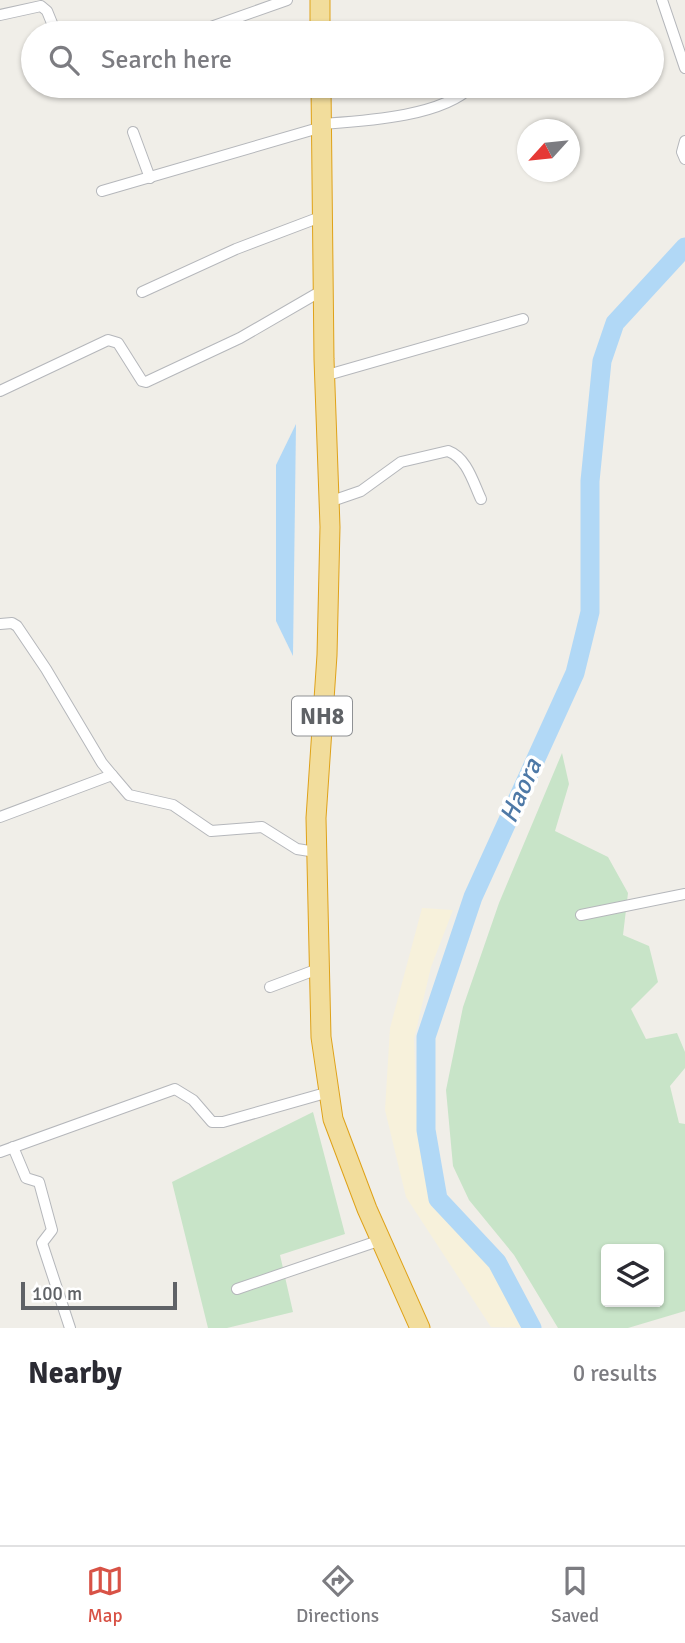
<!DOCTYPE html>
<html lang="en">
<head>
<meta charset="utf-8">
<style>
  body { margin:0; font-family:Signika,sans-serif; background:#f2f2f3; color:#2b2b33 }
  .controls { position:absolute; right:21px; bottom:21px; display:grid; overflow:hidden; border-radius:7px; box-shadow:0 2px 5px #0004 }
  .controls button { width:63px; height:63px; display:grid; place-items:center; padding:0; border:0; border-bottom:2px solid #e1e1e2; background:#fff; color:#2b2b33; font:35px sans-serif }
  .compass { position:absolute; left:517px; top:119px; width:63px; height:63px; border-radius:50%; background:#fff; box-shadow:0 2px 5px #0004; rotate:243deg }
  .scale { position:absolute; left:21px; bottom:18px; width:156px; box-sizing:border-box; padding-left:7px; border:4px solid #5f6266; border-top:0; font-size:19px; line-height:24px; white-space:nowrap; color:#5f6266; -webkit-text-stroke:5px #fff; paint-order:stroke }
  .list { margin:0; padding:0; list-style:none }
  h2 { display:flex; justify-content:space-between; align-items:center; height:91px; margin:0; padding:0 28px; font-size:30px }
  h2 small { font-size:23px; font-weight:400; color:#7c7c81 }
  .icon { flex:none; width:38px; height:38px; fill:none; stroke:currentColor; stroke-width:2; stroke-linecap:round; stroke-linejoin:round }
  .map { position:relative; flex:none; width:685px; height:1328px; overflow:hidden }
  .search { position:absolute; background:#fff; box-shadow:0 2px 5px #0004; left:21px; right:21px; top:21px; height:77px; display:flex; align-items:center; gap:18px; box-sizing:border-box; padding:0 24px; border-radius:38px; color:#7c7c81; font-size:26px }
  .sheet { height:217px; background:#fff }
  nav { display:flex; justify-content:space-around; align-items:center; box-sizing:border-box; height:98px; border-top:2px solid #e1e1e2; background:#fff; font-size:19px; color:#7c7c81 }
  nav a { display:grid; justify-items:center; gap:4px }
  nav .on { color:#d85246 }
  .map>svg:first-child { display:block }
  .green { fill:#c8e4c8; fill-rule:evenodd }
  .sand { fill:#f7f1db }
  .water { fill:#b1d8f6 }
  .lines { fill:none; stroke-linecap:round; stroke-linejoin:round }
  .river { stroke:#b1d8f6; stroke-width:19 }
  .street-casing { stroke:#b5b7bb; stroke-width:12 }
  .highway-casing { stroke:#dfa219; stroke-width:21 }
  .street { stroke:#fff; stroke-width:10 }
  .highway { stroke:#f2dd9c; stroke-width:19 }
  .labels { text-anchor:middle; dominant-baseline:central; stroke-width:7; stroke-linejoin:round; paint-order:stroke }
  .shield { fill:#fff; stroke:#8f9194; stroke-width:2 }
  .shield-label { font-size:23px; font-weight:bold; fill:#5f6266 }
  .water-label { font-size:26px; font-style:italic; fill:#4e79a7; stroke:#fff }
</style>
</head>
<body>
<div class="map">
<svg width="685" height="1328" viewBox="0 0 685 1328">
  <rect width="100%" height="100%" fill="#f0eee8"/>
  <!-- green -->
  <g class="green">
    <path d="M562 753 569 784 555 831 608 857 628 893 623 935 649 946 658 982 631 1009 646 1039 677 1033 685 1052V1068L670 1086 679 1123 685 1124V1311L628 1328H558L514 1255 469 1200 453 1166 446 1090 463 1007 499 903ZM606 1249H659V1302H606Z"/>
    <path d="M313 1112 345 1234 280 1255 293 1312 227 1328H208L172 1182Z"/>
  </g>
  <!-- sand -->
  <path class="sand" d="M422 908 453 910 431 967 414 1039 417 1116 438 1199 483 1247 541 1328 491 1327 406 1197 385 1110 390 1028Z"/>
  <!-- water -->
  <path class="water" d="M296 424 293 656 276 621V465Z"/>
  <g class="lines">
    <!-- river -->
    <path class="river" d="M532 1328 497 1262 438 1199 426 1130V1037L473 897 575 673 590 612V481L602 361 615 323 685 247"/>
    <defs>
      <g id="street">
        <path d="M662 0 685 68"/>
        <path d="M0 15 41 6 47 11 56 33"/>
        <path d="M194 33 287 0"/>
        <path d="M322 124C363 121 442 117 472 86"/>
        <path d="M133 132 150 178"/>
        <path d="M685 141 682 152 685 159"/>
        <path d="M102 191 322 127"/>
        <path d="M142 292 236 249 323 216"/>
        <path d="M324 376 523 319"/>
        <path d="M0 391 108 340 118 343 142 381 146 382 240 338 323 290"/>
        <path d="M329 502 361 491 401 462 448 451C467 458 473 482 481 499"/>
        <path d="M0 624 12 623 17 626 46 669 102 763 112 775"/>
        <path d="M0 817 112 775 129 795 173 805 211 831 262 827 297 849 316 852"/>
        <path d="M581 915 685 894"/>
        <path d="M270 987 318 969"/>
        <path d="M13 1147 26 1178 39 1182 52 1230 42 1243 70 1328"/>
        <path d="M0 1152 175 1089 193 1100 212 1122H223L329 1092"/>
        <path d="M237 1289 381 1240"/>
      </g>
      <g id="highway">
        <path d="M320 0V33"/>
        <path d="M321 86 324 359 330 527 327 655 316 818 321 1037 333 1119 367 1209 420 1328"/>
      </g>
    </defs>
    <!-- street casing -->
    <use href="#street" class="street-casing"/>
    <!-- highway casing -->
    <use href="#highway" class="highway-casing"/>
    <!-- street -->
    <use href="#street" class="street"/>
    <!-- highway -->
    <use href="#highway" class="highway"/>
  </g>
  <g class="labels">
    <!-- shield labels -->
    <rect class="shield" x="292" y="696.5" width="60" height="39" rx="5"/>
    <g class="shield-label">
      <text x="322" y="716">NH8</text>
    </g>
    <!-- water labels -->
    <g class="water-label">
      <text transform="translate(521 791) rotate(-66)">Haora</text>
    </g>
  </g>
</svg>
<div class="controls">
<button><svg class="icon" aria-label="layers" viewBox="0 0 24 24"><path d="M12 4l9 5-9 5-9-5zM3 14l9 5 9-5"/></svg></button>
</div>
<svg class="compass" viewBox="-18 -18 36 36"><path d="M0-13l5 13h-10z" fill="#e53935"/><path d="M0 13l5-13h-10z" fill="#7c7c81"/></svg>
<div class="scale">100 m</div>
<div class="search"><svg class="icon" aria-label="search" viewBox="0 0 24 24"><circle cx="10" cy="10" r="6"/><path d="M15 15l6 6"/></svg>Search here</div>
</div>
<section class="sheet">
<h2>Nearby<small>0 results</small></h2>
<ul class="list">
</ul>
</section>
<nav>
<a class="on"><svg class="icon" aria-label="map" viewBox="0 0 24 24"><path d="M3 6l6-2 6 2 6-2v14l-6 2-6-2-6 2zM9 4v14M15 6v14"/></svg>Map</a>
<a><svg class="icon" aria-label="directions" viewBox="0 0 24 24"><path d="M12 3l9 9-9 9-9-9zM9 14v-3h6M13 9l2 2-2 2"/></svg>Directions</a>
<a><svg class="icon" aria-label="saved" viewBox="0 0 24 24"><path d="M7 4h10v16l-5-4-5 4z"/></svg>Saved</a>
</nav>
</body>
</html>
